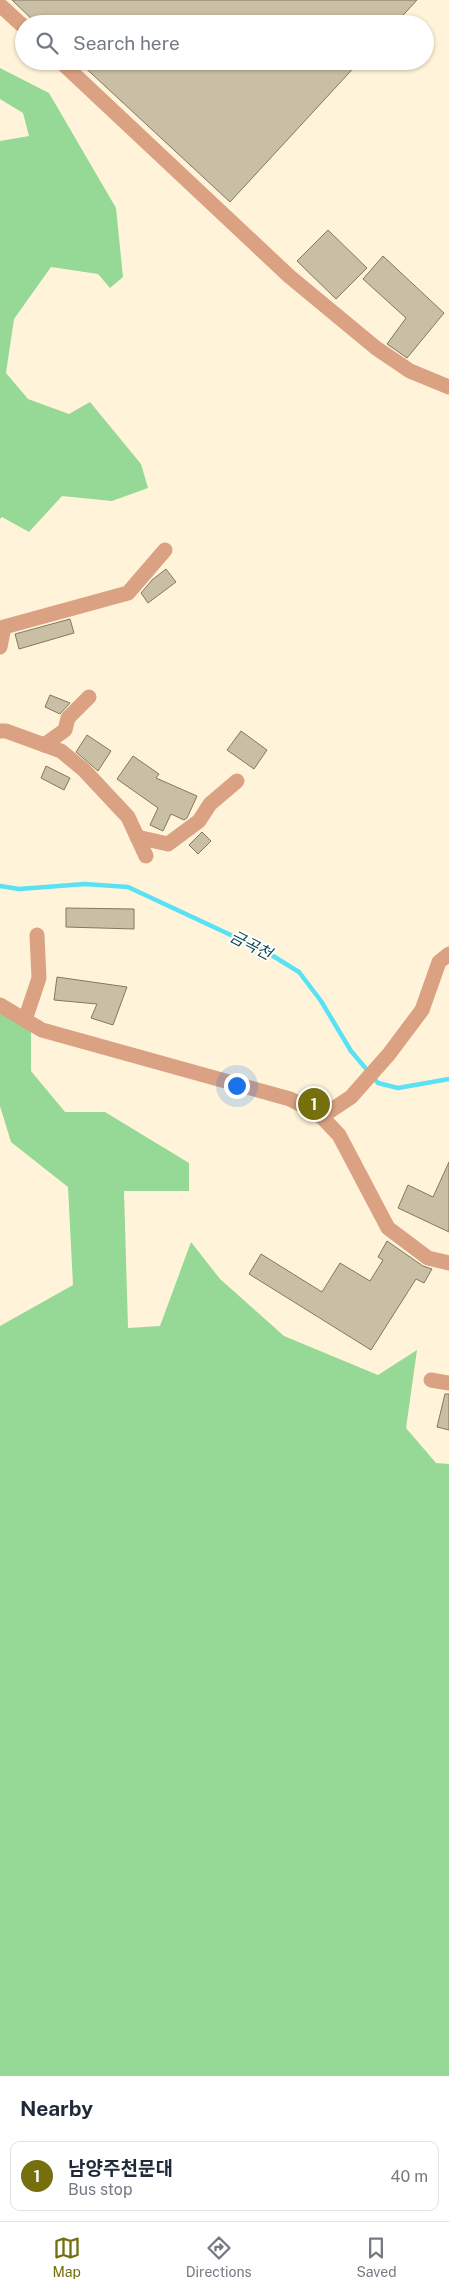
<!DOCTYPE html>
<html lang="en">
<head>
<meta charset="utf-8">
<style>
  body { margin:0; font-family:"Public Sans","Noto Sans KR",sans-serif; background:#f6f6f7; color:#1f2937 }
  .you { position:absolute; left:236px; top:1085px; width:18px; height:18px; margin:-12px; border:4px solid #fff; border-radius:50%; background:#1a73e8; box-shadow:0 0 0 8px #1a73e833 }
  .badge { display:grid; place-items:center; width:32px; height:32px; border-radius:50%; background:#766f0e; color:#fff; font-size:16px; font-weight:700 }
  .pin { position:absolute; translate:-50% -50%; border:2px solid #fff; box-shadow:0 1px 5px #0006 }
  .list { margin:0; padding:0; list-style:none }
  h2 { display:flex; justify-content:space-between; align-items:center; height:65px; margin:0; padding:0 20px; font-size:21px }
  h2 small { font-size:16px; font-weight:400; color:#747a83 }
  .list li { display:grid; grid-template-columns:32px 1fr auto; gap:15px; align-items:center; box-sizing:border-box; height:70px; margin:0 10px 10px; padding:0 10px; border:1px solid #e0e1e3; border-radius:10px }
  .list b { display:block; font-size:19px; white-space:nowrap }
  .list p { margin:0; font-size:16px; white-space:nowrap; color:#747a83 }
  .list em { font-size:16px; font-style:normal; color:#747a83 }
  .icon { flex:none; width:28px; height:28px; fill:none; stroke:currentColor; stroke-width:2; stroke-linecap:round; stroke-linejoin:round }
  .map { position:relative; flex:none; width:449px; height:2076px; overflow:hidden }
  .search { position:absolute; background:#fff; box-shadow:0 1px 4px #0004; left:15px; right:15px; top:15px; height:55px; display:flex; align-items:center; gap:12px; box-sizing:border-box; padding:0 18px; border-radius:28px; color:#747a83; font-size:19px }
  .sheet { height:145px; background:#fff }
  nav { display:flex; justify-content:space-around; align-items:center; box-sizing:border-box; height:70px; border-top:1px solid #e0e1e3; background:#fff; font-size:14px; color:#747a83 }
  nav a { display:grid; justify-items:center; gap:2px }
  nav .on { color:#766f0e }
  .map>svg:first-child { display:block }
  .green { fill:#96d896 }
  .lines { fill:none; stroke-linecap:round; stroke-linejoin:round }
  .stream { stroke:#5be1f4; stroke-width:4.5 }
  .building { fill:#c9bfa5; stroke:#827961 }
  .minor { stroke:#daa182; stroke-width:15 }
  .labels { text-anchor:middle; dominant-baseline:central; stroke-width:4; stroke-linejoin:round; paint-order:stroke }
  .water-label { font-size:16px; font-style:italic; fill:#0c4951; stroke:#fff }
</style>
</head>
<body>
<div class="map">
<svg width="449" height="2076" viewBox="0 0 449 2076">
  <rect width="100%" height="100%" fill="#fff4da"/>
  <!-- green -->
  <g class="green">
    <path d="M0 68 49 93 116 208 123 277 110 288 98 274 51 267 14 319 6 373 28 399 69 414 90 402 141 464 148 488 112 501 62 496 29 532 2 517 0 519V141L29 136 23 113 0 99Z"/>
    <path d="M0 1010 31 1030V1071L65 1112H105L189 1163V1191H124L128 1328 160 1326 191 1242 220 1279 284 1336 378 1375 417 1350 406 1428 436 1463 449 1464V2076H0V1326L73 1285 68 1187 11 1142 0 1106Z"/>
  </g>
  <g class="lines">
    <!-- stream -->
    <path class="stream" d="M0 886 19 889 85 884 128 887 265 951 299 972 321 1001 351 1051 378 1083 398 1088 449 1079"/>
  </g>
  <!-- building -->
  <g class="building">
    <path d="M12 0H417L395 24H37Z"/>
    <path d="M78 61H360L230 202Z"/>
    <path d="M328 230 367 268 336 299 297 261Z"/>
    <path d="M383 256 444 313 407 358 387 344 406 318 363 279Z"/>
    <path d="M166 569 176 582 148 603 141 593 152 580Z"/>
    <path d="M70 619 74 633 19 649 15 634Z"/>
    <path d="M50 695 70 703 60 714 45 707Z"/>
    <path d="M241 731 267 750 254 769 227 750Z"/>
    <path d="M87 735 111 751 98 771 76 752Z"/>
    <path d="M133 756 159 774 156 778 197 796 187 818 184 820 171 814 163 831 150 825 158 808 117 779Z"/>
    <path d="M46 766 70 778 64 790 41 778Z"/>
    <path d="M202 832 211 841 198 854 189 845Z"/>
    <path d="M66 908 134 909V929L66 927Z"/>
    <path d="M57 977 127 987 113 1025 91 1018 97 1004 54 1000Z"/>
    <path d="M449 1162V1232L398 1208 408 1185 433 1197Z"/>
    <path d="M387 1241 423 1266 432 1269 424 1283 416 1279 371 1350 249 1274 261 1254 322 1292 340 1263 370 1281 383 1260 378 1257Z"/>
    <path d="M445 1394H449V1430L437 1427Z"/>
  </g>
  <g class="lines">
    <!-- minor -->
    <g class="minor">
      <path d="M0 5 24 27"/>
      <path d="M60 61 289 276 376 348 410 371 449 387"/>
      <path d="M0 647 4 627 128 593 165 550"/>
      <path d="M0 731H6L61 751 84 770 128 817 146 856"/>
      <path d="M44 745 65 730 68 718 89 697"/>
      <path d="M137 837 168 844 199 821 210 804 237 781"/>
      <path d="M0 1005 42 1030 290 1099 319 1114 339 1135 388 1228 428 1258 449 1263"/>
      <path d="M25 1020 39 978 37 935"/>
      <path d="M321 1117 351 1097 389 1054 422 1010 439 962 449 954"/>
      <path d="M431 1380 449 1383"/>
    </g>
  </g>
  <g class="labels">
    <!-- water labels -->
    <g class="water-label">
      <text transform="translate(251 945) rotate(27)">금곡천</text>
    </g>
  </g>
</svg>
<div class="you"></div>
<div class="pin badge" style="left:314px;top:1104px">1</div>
<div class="search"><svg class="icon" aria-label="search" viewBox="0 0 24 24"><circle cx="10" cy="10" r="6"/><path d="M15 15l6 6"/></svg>Search here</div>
</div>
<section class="sheet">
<h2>Nearby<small></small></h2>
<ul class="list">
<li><span class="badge">1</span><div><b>남양주천문대</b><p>Bus stop</p></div><em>40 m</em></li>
</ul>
</section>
<nav>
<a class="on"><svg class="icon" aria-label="map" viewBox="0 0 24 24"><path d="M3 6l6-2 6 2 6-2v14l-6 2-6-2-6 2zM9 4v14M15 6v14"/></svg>Map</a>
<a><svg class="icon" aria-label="directions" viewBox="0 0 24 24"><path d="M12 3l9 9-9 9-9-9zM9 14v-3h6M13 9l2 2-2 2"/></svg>Directions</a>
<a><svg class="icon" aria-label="saved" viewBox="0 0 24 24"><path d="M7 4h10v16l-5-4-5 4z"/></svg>Saved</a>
</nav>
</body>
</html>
